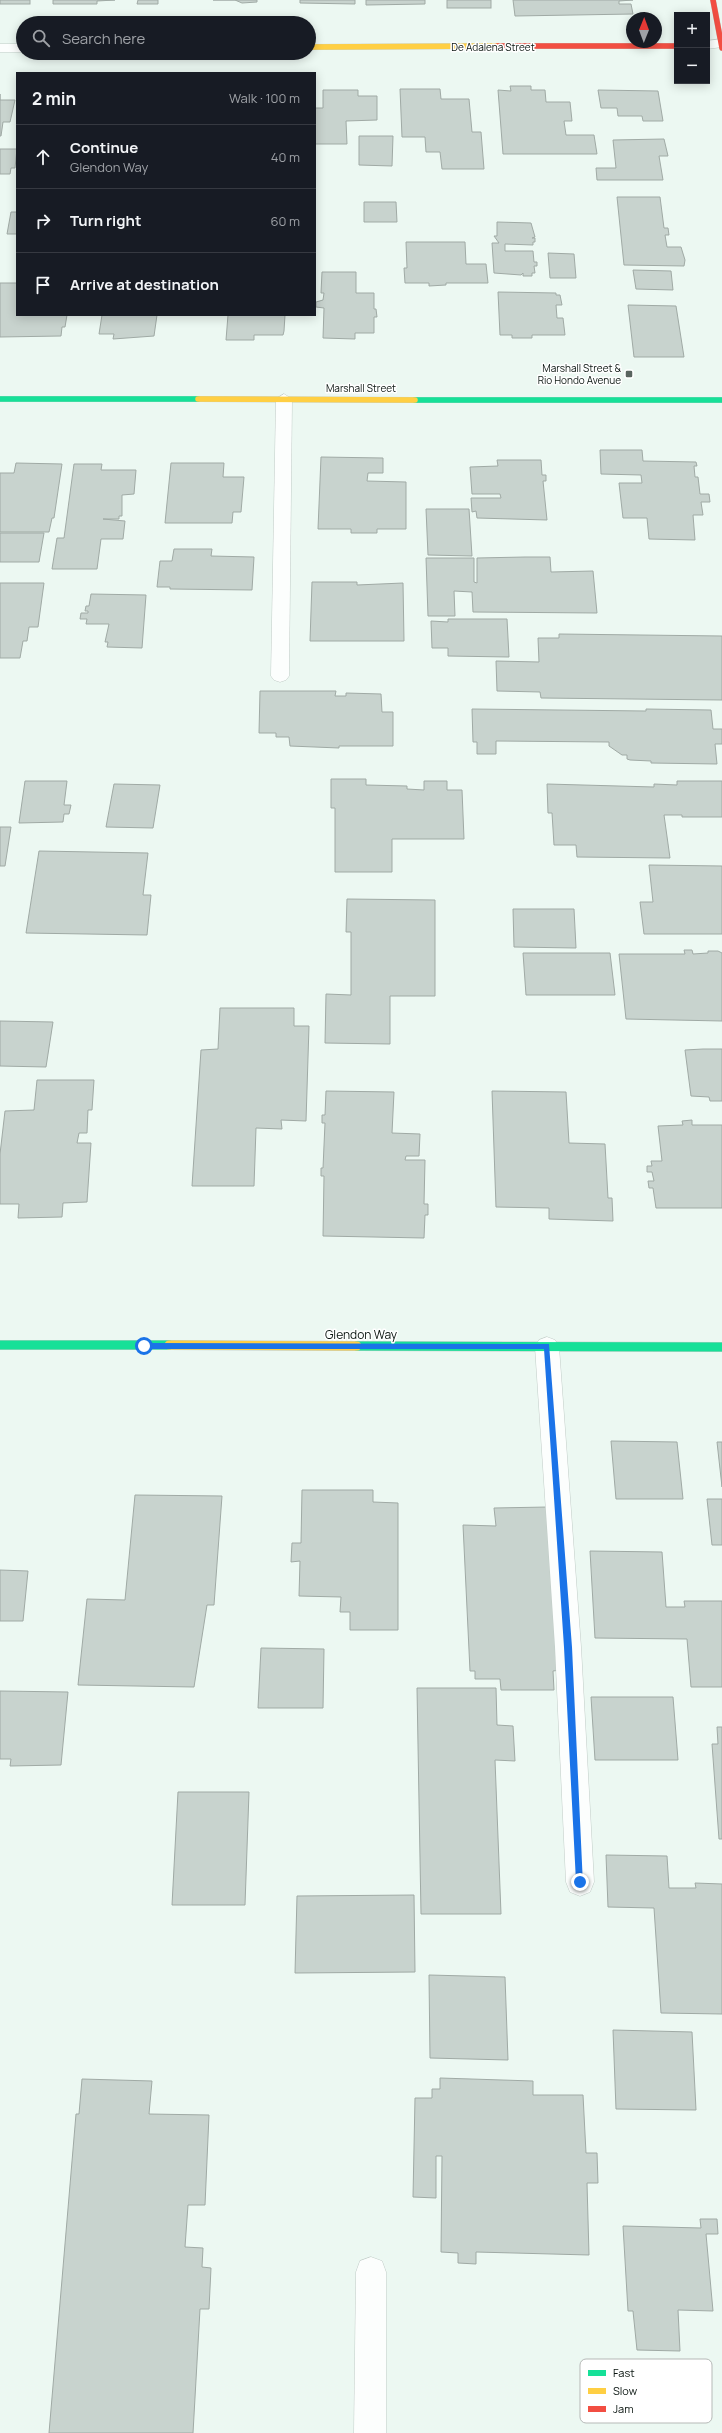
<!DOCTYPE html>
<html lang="en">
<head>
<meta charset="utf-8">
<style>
  body { margin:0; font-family:Manrope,sans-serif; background:#242831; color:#f1f3f6 }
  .controls { position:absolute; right:12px; top:12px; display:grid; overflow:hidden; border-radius:0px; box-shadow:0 2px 10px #0003 }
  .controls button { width:36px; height:36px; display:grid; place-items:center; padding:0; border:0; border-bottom:1px solid #363941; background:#171b24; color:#f1f3f6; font:20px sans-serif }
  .compass { position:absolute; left:626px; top:12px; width:36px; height:36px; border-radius:50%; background:#171b24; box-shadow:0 2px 10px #0003; rotate:1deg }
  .stop { position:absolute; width:12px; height:12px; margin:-9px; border:3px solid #1a73e8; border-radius:50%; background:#fff }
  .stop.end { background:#1a73e8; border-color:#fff; box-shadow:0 1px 4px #0008 }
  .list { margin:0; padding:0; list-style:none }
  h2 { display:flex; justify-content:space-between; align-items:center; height:52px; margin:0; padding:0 16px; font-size:17px }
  h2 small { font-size:13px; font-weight:400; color:#9ea1a6 }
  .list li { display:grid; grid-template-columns:26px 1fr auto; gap:12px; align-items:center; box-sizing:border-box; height:64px; padding:0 16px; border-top:1px solid #363941 }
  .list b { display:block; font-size:15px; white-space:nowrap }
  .list p { margin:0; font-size:13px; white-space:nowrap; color:#9ea1a6 }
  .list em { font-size:13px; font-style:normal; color:#9ea1a6 }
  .icon { flex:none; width:22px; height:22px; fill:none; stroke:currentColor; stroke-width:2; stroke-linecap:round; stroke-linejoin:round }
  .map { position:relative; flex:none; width:722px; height:2433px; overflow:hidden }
  .search { position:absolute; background:#171b24; box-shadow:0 2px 10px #0003; left:16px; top:16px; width:300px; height:44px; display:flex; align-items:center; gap:10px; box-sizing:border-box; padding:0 14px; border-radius:22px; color:#9ea1a6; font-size:15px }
  .panel { position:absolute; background:#171b24; box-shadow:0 2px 10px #0003; left:16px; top:72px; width:300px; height:244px; border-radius:0px }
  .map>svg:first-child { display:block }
  .building { fill:#c8d3ce; stroke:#a0aaa5 }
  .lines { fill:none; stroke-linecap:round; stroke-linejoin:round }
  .lane-casing { stroke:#c1ccc7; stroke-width:1 }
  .street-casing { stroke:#c1ccc7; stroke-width:1 }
  .fast-far1-casing { stroke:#c1ccc7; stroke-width:6 }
  .fast-casing { stroke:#c1ccc7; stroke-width:10 }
  .slow-far1-casing { stroke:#c1ccc7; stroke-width:6 }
  .slow-casing { stroke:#c1ccc7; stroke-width:10 }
  .jam-casing { stroke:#c1ccc7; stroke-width:6 }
  .lane { fill:#fcfefd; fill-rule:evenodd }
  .street { fill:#fcfefd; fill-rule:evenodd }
  .fast-far1 { stroke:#16e098; stroke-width:5.5 }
  .fast { stroke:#16e098; stroke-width:9 }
  .slow-far1 { stroke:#ffcf43; stroke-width:5.5 }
  .slow { stroke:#ffcf43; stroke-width:9 }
  .jam { stroke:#f24e42; stroke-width:5.5 }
  .route { fill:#1a73e8 }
  .poi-dot { fill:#59645f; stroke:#fff; stroke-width:1.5 }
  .labels { text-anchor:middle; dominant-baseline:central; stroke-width:3; stroke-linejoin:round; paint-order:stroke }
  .far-street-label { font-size:10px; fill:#0a1510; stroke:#fff }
  .far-poi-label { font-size:10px; fill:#0a1510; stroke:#fff; text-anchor:end }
  .street-label { font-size:12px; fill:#0a1510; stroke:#fff }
  .key { fill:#fff; stroke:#b6b9b7; stroke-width:1 }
  .key-label { font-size:11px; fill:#0a1510 }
</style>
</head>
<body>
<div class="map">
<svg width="722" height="2433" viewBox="0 0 722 2433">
  <rect width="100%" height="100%" fill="#ecf8f2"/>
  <!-- building -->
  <g class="building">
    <rect x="0" y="0" width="30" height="4"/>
    <path d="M53 0H115L97 1V4H53Z"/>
    <path d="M138 0H158V4H137Z"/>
    <path d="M213 0H257V2L242 3 235 0Z"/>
    <path d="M300 0H355V4L300 3Z"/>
    <path d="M366 0H425V4L366 5Z"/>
    <rect x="447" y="0" width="44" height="8"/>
    <path d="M513 0H633L619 1V4H631L633 14 515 16Z"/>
    <path d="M510 86H531V90H545L546 102H570L572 121H564L566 135H594L597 154H503L498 90 511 91Z"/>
    <path d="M400 89H440L441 99H469L472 132H481L484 169H442L440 152H426L425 137H402Z"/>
    <path d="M323 90H358V96H377V120L346 121 347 144H315V108H323Z"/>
    <path d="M598 90 658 91 663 121H643L642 116H618L617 108H601Z"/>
    <path d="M0 94V100H15L10 122H3L1 136H0Z"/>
    <path d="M359 136H393L392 166 359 165Z"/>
    <path d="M664 139 668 156H659L663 180H597L596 168H616L613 140Z"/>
    <path d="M0 149H17L15 168H11L10 174H0Z"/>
    <path d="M617 197H660L664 228H668L669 235H665L667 247H681L685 260 684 266 624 265Z"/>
    <path d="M364 202H396L397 222H364Z"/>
    <path d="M11 212H17V234H7Z"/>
    <path d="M497 222 531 223 535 237 532 238H535V242H533V245L505 244V251H533L534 262H537V266H534L535 273H532V276H523V273L521 275 494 273 492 243H499L494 236H497Z"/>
    <path d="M406 242H465L466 264H486L488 283H446V285L429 286V283H405L404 268H407Z"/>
    <path d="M548 253 574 254 576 278H550Z"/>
    <path d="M633 270 671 271 673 290 636 289Z"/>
    <path d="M322 272H356V293H374V309H376L377 317H374V333H355V339L323 338 324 308 316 307V302L323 300 324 293H321Z"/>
    <path d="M0 283H17V315H67L65 327H62L61 336 0 337Z"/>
    <path d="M498 292 556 293V295H560L562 305H556L557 318H563L565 335H532V338H512V335H500Z"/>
    <path d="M628 305 676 306 684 357H634Z"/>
    <path d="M102 315H157L154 336 113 339 114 334H99Z"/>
    <path d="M228 315H285L284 331 283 335H254V340H226Z"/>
    <path d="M600 450H642L643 461 696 462 697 466H694L695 477H698L700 494H709L710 502H701L703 515H693L695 540 649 539 647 518H623L619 483H642L641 475 601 474Z"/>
    <path d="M321 457 383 458V473H368L367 481 406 482V529H377V533H351V529H318Z"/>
    <path d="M497 460H541L542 475H546V481H543L547 520 477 518 476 511 472 512 471 498H501L500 494H472L470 467 498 466Z"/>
    <path d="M16 463 62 464 54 518H52L49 532H0V473H14Z"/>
    <path d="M171 463H224L223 477H244L241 512H233L232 523H165Z"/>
    <path d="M74 464H102L101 470H136L134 494 122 495V516H119V519H103L125 521 123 539H101L97 569H52L57 538H64Z"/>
    <path d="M426 509H469L472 556 428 555Z"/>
    <path d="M0 533H44L39 562H0Z"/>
    <path d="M174 549H212L211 556 254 557 252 590 170 589V587H157L160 561H172Z"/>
    <path d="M525 557H550L551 572 593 571 597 613 473 612 472 592 454 591 455 616H428L426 558H474V582L477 583V558Z"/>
    <path d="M312 582H357V585L403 583 404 641H310Z"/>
    <path d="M0 583H44L38 627H29L27 641H23L20 658H0Z"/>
    <path d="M91 594 146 595 142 648 107 647 108 642H105L109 624H86L87 619H80L81 613H88V611H85L86 606H89Z"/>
    <path d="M448 619H507L509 657 448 656V648H432L431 621 448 622Z"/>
    <path d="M559 634 722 636V700L541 698 540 692 497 691 496 661 539 662 538 638H559Z"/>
    <path d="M260 691H336L335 696H346V693L381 694 382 712H393V746H339V748L290 746 289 737H276V733H259Z"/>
    <path d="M472 709 646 711V709L711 710 713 729H722V744H715L717 764 651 763V761L630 760 627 759V755H622L609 746V742L496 741V754H477V742H473Z"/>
    <path d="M331 779H366V785L407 786V789L424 790V781H447V790H462L464 839H392V872H335V808H331Z"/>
    <path d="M25 781H67L64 805H71L69 814H64L63 822 19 823Z"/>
    <path d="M677 781H722V817H682V815H664L670 858 577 857 576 845H554L552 813H548L547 784 654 787V784L677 785Z"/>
    <path d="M114 784 160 785 153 828 106 827Z"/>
    <path d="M0 827H11L5 866H0Z"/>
    <path d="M39 851 148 853 143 895H151L147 935 26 933Z"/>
    <path d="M649 865 722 866V934H644L640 902H653Z"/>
    <path d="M347 899 435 900V996H390V1044L325 1043 326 994 351 995V932H346Z"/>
    <path d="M513 909H574L576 948 514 947Z"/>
    <path d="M684 950H692L693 954 708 953V951H718L722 953V1021L626 1019 619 954H685Z"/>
    <path d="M523 953H610L615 995H526Z"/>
    <path d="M220 1008H294V1026H309L306 1121 281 1120 282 1129 256 1128 254 1186H192L201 1050 218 1049Z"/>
    <path d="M0 1021 53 1022 46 1067 0 1066Z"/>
    <path d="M703 1049H722V1101H710L709 1097 691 1096 685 1050Z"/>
    <path d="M37 1080H94L92 1110H88L87 1133H79L77 1143H91L87 1202 63 1203 62 1217 18 1218 19 1204H0V1154L5 1111 34 1110Z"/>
    <path d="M326 1091 394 1092 392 1133 420 1134 419 1156H406L405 1160H425L424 1204H428V1215H425L424 1238 323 1236 324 1176H321V1168H323L325 1123H322V1115H325Z"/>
    <path d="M492 1091 566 1092 569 1143 605 1144 608 1198H612L613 1221 549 1219V1208L496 1207Z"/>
    <path d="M692 1120V1125H722V1208H656L653 1188H649L648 1181H654L652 1172H647V1166H652L651 1161H662L658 1126 683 1125 682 1121Z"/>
    <path d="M611 1441 677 1442 683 1499H616Z"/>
    <path d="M717 1442H722V1487Z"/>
    <path d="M302 1490H373V1502L398 1503V1630H350V1612H340L341 1597 299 1596 300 1561 291 1562 292 1543H301Z"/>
    <path d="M135 1495 222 1496 214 1605H207L194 1687 78 1685 87 1599 125 1600Z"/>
    <path d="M707 1499H722V1545H712Z"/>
    <path d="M548 1507 560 1670 553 1671 554 1690H501L500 1679H475V1671H470L463 1525 496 1526 494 1508Z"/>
    <path d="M590 1551 662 1552 666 1607H685L684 1601H722V1687H691L687 1639 595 1638Z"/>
    <path d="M0 1570 28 1571 23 1621H0Z"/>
    <path d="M261 1648 324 1649 323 1708H258Z"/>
    <path d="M417 1688H496L497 1725 513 1726 515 1761 495 1760 501 1914H421Z"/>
    <path d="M0 1691 68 1692 61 1765 10 1766 11 1759H0Z"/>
    <path d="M591 1697H673L678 1760H595Z"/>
    <path d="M717 1727H722V1839H719L712 1744H718Z"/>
    <path d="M178 1792H249L245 1905H172Z"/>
    <path d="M606 1855 667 1856 669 1888H696L695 1883 722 1884V2014L661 2013 654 1908 608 1907Z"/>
    <path d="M414 1895 415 1972 295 1973 297 1896Z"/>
    <path d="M429 1975 505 1977 508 2060 430 2058Z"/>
    <path d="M613 2030 692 2032 696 2110 616 2109Z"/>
    <path d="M440 2078 533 2081V2095H583L586 2153H597L598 2183H587L589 2255 476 2252V2264L458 2263V2253L441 2252 442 2156H436V2198L413 2197 415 2098H432V2089H440Z"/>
    <path d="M82 2079 152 2081 149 2114 209 2115 205 2205H188L185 2247 203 2248 202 2267 211 2268 209 2309H200L193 2433H49L76 2114H79Z"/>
    <path d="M700 2219H717L718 2234H706L713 2311 678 2310 680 2351 637 2350 633 2311H628L623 2226 701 2228Z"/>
  </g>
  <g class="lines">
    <defs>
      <g id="lane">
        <path d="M284 394 292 399 289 676 286 680 280 682 274 680 271 676 276 399Z"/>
        <path d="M547 1337 555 1340 559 1347 581 1647 594 1882 590 1892 580 1896 570 1892 566 1882 555 1647 535 1347 539 1340Z"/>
        <path d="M371 2257 382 2261 386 2272V2433H354L356 2272 360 2261Z"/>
      </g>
      <g id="street">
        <path d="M722 39V47L707 49V41Z"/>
        <rect x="0" y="44" width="23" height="8"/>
      </g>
      <g id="fast-far1">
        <path d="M0 399H198"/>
        <path d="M415 400H722"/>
      </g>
      <g id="fast">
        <path d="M0 1345H169"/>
        <path d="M357 1346 722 1347"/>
      </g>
      <g id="slow-far1">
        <path d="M309 47 497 46"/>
        <path d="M198 399 415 400"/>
      </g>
      <path id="slow" d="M169 1345 357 1346"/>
      <g id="jam">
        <path d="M713 0 722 48"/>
        <path d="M497 46H677"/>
      </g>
    </defs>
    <!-- lane casing -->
    <use href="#lane" class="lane-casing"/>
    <!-- street casing -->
    <use href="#street" class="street-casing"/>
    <!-- fast-far1 casing -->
    <use href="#fast-far1" class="fast-far1-casing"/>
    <!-- fast casing -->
    <use href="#fast" class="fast-casing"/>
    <!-- slow-far1 casing -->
    <use href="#slow-far1" class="slow-far1-casing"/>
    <!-- slow casing -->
    <use href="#slow" class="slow-casing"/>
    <!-- jam casing -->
    <use href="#jam" class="jam-casing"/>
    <!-- lane -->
    <use href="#lane" class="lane"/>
    <!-- street -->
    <use href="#street" class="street"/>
    <!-- fast-far1 -->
    <use href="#fast-far1" class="fast-far1"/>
    <!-- fast -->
    <use href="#fast" class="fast"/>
    <!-- slow-far1 -->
    <use href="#slow-far1" class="slow-far1"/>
    <!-- slow -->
    <use href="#slow" class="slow"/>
    <!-- jam -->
    <use href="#jam" class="jam"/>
  </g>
  <!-- route -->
  <path class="route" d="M144 1343 549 1344 572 1647 583 1885H577L576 1882 564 1647 544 1349H144L141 1346Z"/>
  <!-- markers -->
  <rect class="poi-dot" x="625" y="370" width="8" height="8" rx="2"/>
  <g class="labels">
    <!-- far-street labels -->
    <g class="far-street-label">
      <text x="493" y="47">De Adalena Street</text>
      <text x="361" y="388">Marshall Street</text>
    </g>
    <!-- far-poi labels -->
    <g class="far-poi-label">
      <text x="621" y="368">Marshall Street &amp;<tspan x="621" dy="12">Rio Hondo Avenue</tspan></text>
    </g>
    <!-- street labels -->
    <g class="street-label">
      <text x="361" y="1334">Glendon Way</text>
    </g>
  </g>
  <!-- legend -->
  <rect x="580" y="2359" width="132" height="64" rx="6" class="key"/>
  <rect x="588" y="2370" width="18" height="6" fill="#16e098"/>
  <rect x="588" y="2388" width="18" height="6" fill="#ffcf43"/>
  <rect x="588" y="2406" width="18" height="6" fill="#f24e42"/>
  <g class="key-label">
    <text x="613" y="2377">Fast</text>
    <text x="613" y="2395">Slow</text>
    <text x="613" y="2413">Jam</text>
  </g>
</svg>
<div class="controls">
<button>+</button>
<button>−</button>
</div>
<svg class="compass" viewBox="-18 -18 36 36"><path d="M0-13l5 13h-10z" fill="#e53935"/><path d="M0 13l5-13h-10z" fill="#9ea1a6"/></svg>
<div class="stop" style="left:144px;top:1346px"></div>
<div class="stop end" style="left:580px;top:1882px"></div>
<div class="search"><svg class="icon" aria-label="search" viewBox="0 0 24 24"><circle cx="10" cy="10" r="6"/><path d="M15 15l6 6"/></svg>Search here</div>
<section class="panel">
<h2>2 min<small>Walk · 100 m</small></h2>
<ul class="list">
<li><svg class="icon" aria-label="ahead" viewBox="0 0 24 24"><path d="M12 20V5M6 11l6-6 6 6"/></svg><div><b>Continue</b><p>Glendon Way</p></div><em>40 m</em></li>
<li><svg class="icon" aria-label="right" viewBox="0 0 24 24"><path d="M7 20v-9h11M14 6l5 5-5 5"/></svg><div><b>Turn right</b></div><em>60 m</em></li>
<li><svg class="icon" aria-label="arrive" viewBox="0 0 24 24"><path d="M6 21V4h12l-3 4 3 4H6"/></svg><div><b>Arrive at destination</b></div></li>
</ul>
</section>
</div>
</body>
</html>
